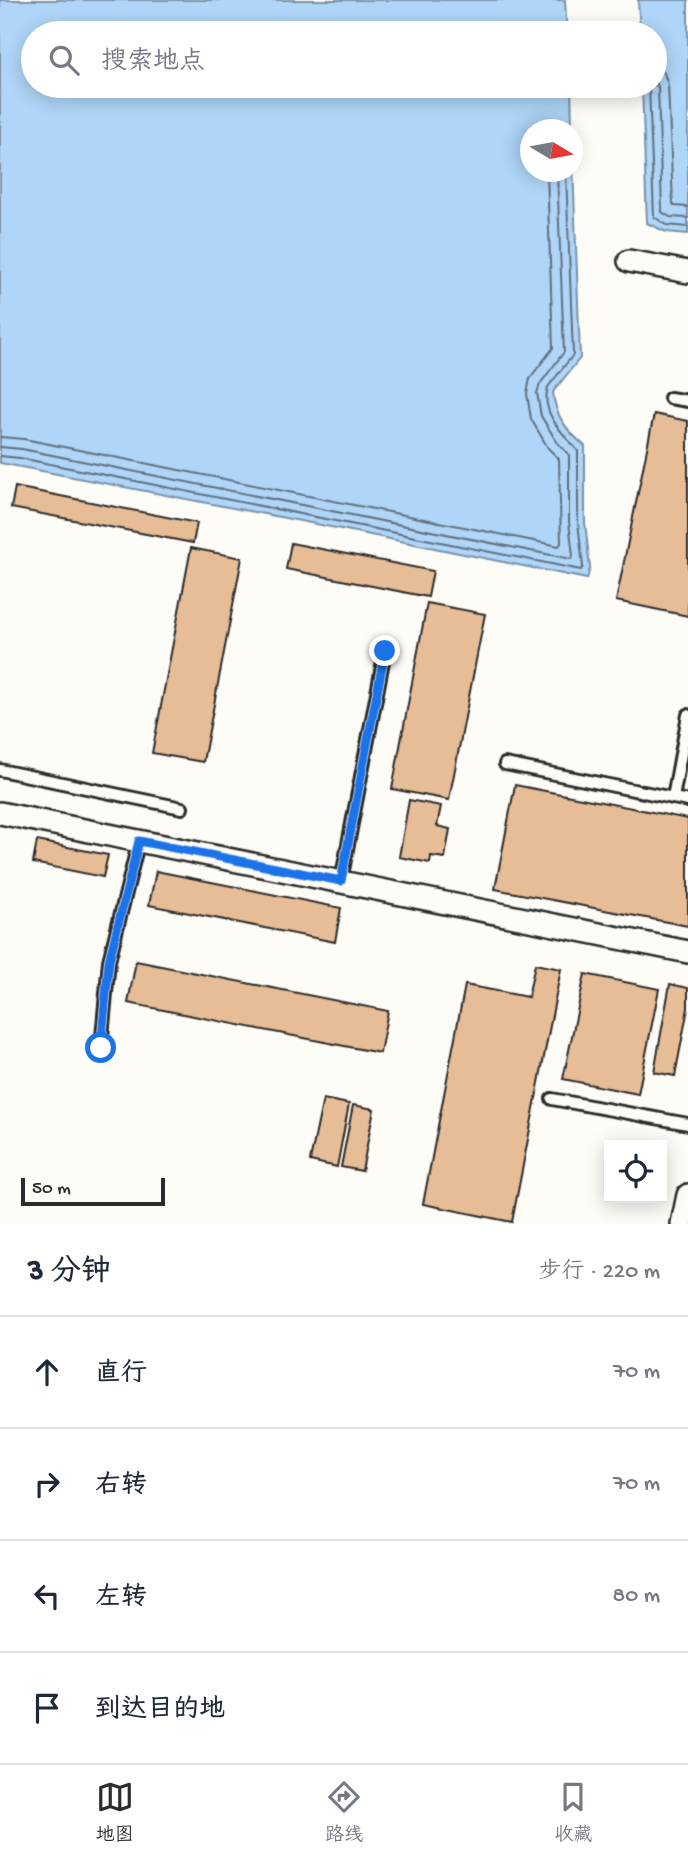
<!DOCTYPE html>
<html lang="zh">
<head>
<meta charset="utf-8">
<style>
  body { margin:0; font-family:"Gochi Hand","LXGW WenKai TC",sans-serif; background:#f6f6f7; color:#1f2937 }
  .controls { position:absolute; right:21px; bottom:21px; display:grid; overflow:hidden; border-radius:0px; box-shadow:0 4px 18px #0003 }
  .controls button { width:63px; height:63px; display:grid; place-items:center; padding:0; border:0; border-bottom:2px solid #e0e1e3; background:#fff; color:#1f2937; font:35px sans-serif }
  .compass { position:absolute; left:520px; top:119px; width:63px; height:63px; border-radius:50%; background:#fff; box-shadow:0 4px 18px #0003; rotate:100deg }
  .scale { position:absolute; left:21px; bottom:18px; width:144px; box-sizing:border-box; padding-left:7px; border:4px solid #2b2b2b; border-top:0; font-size:19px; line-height:24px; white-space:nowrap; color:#2b2b2b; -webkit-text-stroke:5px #fdfcf7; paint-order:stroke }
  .stop { position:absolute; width:21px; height:21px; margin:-16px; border:5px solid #1a73e8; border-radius:50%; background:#fff }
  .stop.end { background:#1a73e8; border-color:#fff; box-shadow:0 2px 7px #0008 }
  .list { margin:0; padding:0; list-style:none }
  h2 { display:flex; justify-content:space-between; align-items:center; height:91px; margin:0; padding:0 28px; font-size:30px }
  h2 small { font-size:23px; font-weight:400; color:#747a83 }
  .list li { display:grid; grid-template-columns:46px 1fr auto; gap:21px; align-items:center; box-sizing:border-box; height:112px; padding:0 28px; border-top:2px solid #e0e1e3 }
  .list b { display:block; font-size:26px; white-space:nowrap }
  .list em { font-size:23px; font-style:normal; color:#747a83 }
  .icon { flex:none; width:38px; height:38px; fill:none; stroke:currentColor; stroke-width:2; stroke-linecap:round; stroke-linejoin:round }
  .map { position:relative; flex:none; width:688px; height:1224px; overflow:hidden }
  .search { position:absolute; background:#fff; box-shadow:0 4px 18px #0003; left:21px; right:21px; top:21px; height:77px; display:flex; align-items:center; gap:18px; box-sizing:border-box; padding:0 24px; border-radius:38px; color:#747a83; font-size:26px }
  .sheet { height:539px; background:#fff }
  nav { display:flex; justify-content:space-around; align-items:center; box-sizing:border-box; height:98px; border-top:2px solid #e0e1e3; background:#fff; font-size:19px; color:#747a83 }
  nav a { display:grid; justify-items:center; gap:4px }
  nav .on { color:#2b2b2b }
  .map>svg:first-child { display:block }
  .water { fill:#afd5f8; stroke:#7a91a6; stroke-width:2 }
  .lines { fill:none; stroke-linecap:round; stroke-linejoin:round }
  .shore { stroke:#606f7d; stroke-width:2 }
  .building { fill:#e6bd96; stroke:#2b2b2b; stroke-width:2 }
  .service-casing { stroke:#2b2b2b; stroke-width:16 }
  .minor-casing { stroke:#2b2b2b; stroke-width:26 }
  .service { stroke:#fdfcf7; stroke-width:10 }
  .minor { stroke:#fdfcf7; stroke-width:21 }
  .route { stroke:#1a73e8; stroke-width:9 }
</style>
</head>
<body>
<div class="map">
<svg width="688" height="1224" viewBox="0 0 688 1224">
  <rect width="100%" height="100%" fill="#fdfcf7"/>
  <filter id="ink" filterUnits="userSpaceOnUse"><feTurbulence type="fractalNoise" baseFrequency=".0143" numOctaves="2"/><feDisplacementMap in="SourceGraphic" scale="14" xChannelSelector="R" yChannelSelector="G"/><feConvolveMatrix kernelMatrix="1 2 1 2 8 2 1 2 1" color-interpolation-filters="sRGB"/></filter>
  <g filter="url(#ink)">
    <!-- water -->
    <g class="water">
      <path d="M0 0H565L567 33H33V86H571L572 129 530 130V172H572L573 163 580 358 553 392C555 416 567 431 585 446V522L590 568 587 579 321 525 0 463Z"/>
      <path d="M638 0H688V234L666 232 647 223 642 86H655V33H640Z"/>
    </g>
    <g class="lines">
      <!-- shore -->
      <g class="shore">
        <path d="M655 64 664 73 668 85 673 204 675 206 688 207"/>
        <path d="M655 78 658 87 662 212 670 217 688 218"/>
        <path d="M649 86 654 217 667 225 688 227"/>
        <path d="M0 437 24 439 559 546 561 543 559 459 548 448 531 419 527 394 530 378 553 348 547 172"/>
        <path d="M0 447 22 449 571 559 573 556 569 522V455L557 442 541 416 537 393 540 384 564 352 557 172"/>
        <path d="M0 456 20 458 581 570 583 567 578 522V451C563 434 540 413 548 387L573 355 566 172"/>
      </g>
    </g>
    <!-- building -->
    <g class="building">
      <path d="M654 414 688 421V616L616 601Z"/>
      <path d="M15 487 197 523 193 543 11 508Z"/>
      <path d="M291 543 433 571 428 597 286 569Z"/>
      <path d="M191 548 242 558 203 762 152 753Z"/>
      <path d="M427 603 485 614 449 800 392 789Z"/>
      <path d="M515 785 688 819V926L495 889Z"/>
      <path d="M409 800 441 806 437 826 450 829 445 858 431 856 430 863 399 857Z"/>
      <path d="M37 841 108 855 103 877 33 863Z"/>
      <path d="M156 871 341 908 335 942 149 905Z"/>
      <path d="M136 961 388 1011 380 1053 128 1003Z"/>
      <path d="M535 964 561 969 512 1222 423 1204 465 985 528 997Z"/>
      <path d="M585 974 659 989 638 1094 563 1079Z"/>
      <path d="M670 984 688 988V1008L675 1076 654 1072Z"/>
      <path d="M323 1099 349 1104 337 1167 310 1161Z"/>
      <path d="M353 1105 374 1109 362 1171 341 1167Z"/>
    </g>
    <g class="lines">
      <defs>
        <g id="service">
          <path d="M670 398 688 401"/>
          <path d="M505 764 688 801"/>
          <path d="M0 770 182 808"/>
          <path d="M673 798 688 715"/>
          <path d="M341 881 385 651"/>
          <path d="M101 1048 109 961 139 840"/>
          <path d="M552 1099 688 1124"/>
        </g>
        <g id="minor">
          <path d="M629 261 688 272"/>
          <path d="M0 813 688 952"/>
          <path d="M682 1224 688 1195"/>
        </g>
      </defs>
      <!-- service casing -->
      <use href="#service" class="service-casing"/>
      <!-- minor casing -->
      <use href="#minor" class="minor-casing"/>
      <!-- service -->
      <use href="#service" class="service"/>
      <!-- minor -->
      <use href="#minor" class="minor"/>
    </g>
  </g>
  <g class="lines" filter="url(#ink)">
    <!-- route -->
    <path class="route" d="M101 1048 109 961 139 841 341 881 385 651"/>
  </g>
</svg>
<div class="controls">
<button><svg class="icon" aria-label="locate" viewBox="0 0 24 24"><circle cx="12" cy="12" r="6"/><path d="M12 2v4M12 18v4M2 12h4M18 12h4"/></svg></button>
</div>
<svg class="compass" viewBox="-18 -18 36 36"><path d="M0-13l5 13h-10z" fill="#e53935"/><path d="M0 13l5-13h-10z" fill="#747a83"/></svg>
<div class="scale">50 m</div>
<div class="stop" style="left:101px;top:1048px"></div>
<div class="stop end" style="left:385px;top:651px"></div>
<div class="search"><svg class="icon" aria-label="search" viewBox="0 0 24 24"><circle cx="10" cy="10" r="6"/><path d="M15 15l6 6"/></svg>搜索地点</div>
</div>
<section class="sheet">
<h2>3 分钟<small>步行 · 220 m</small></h2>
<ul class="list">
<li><svg class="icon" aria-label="ahead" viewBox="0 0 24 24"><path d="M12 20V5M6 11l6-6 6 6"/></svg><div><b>直行</b></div><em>70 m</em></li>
<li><svg class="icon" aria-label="right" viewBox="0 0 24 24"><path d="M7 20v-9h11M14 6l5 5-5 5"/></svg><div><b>右转</b></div><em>70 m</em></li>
<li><svg class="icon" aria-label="left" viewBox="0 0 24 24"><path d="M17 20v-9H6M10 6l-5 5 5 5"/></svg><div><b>左转</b></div><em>80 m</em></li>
<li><svg class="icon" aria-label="arrive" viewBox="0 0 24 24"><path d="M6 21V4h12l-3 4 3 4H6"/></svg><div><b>到达目的地</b></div></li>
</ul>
</section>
<nav>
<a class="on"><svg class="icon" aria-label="map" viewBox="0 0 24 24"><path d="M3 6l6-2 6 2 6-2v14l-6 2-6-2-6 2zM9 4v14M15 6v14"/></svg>地图</a>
<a><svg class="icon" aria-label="directions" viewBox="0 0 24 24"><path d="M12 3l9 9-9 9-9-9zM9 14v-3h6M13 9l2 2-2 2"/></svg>路线</a>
<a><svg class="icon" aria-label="saved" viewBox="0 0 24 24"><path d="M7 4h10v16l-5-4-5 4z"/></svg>收藏</a>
</nav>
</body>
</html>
